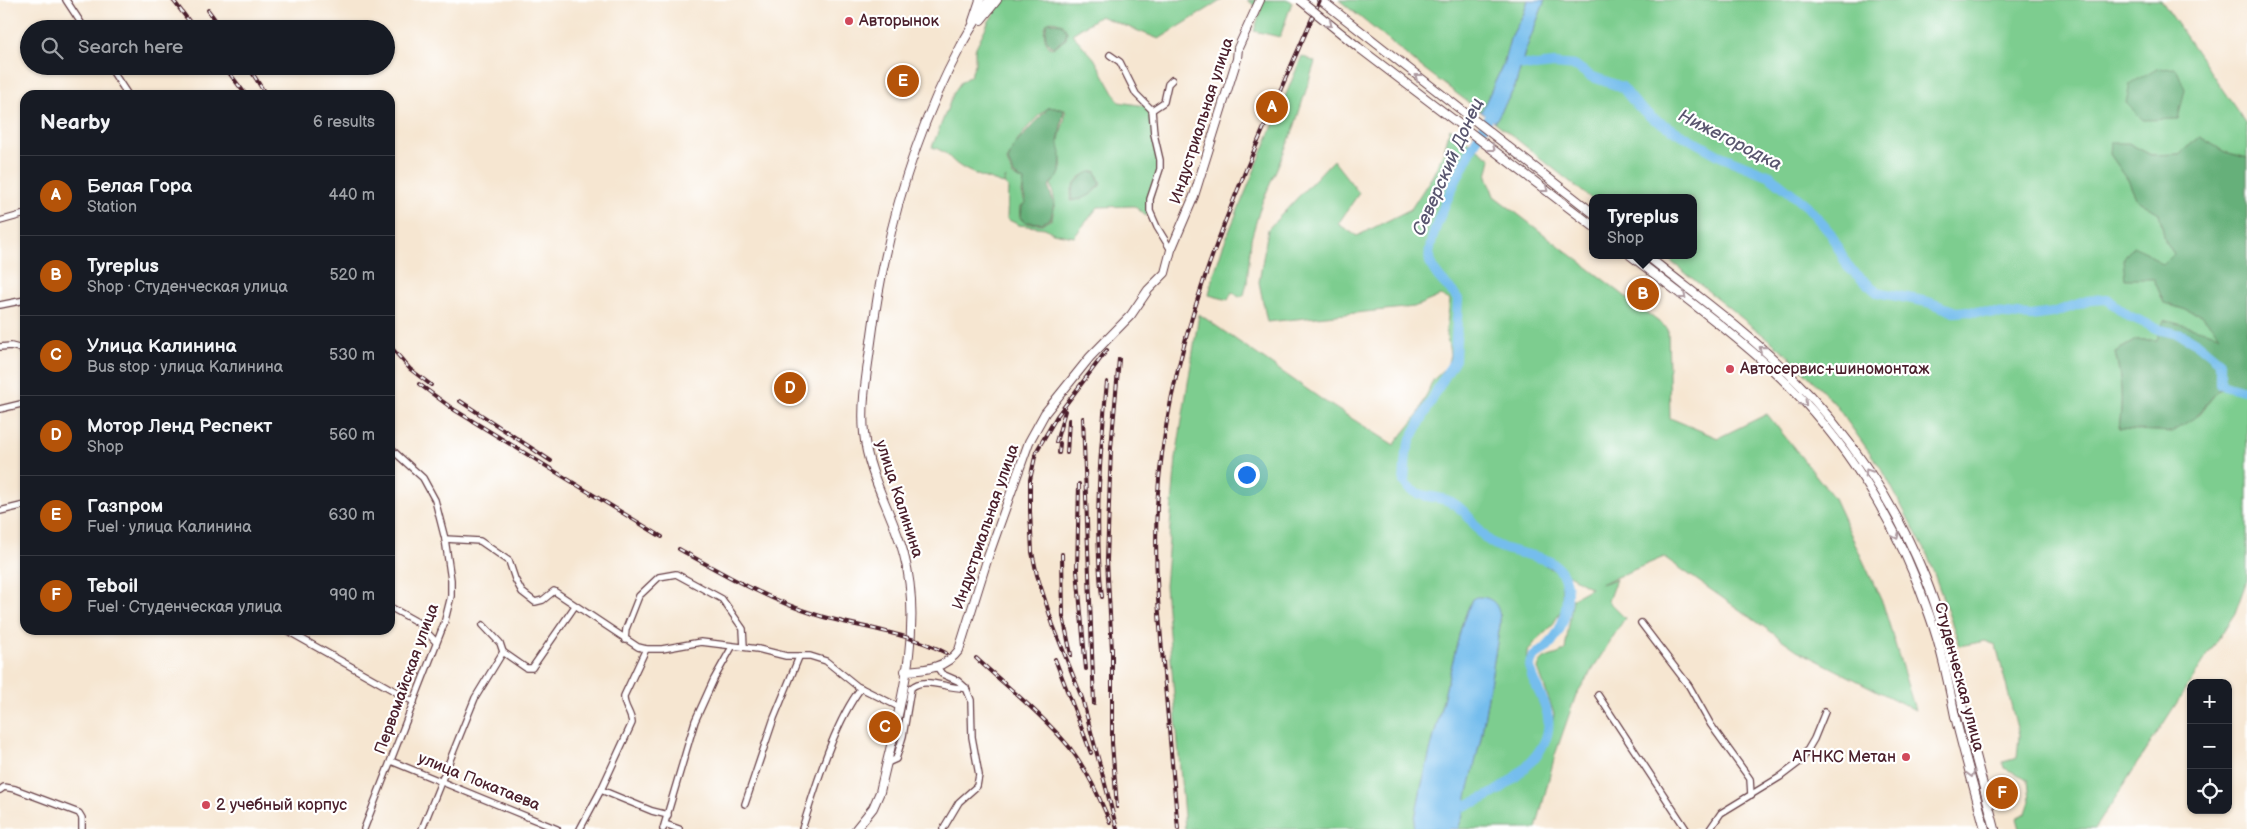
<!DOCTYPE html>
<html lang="en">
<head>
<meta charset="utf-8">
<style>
  body { margin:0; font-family:"Balsamiq Sans",sans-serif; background:#242831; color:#f1f3f6 }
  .controls { position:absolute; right:15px; bottom:15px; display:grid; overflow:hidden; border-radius:10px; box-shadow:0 1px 4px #0004 }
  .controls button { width:45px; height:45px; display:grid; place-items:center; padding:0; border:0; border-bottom:1px solid #363941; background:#171b24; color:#f1f3f6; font:25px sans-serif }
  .you { position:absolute; left:1246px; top:474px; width:18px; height:18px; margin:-12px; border:4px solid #fff; border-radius:50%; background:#1a73e8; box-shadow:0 0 0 8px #1a73e833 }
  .badge { display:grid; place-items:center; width:32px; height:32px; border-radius:50%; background:#b45309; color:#fff; font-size:16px; font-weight:700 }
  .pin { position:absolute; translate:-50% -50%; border:2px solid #fff; box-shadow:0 1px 5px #0006 }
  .popup { position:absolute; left:1589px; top:194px; width:108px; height:65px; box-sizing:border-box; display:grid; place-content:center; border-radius:10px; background:#171b24; filter:drop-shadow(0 1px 4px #0005); font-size:16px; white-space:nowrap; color:#9ea1a6 }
  .popup b { font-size:19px; color:#f1f3f6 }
  .popup::after { content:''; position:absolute; left:50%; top:100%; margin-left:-10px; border:10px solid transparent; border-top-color:#171b24 }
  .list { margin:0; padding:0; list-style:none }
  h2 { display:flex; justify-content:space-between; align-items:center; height:65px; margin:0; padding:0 20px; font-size:21px }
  h2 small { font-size:16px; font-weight:400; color:#9ea1a6 }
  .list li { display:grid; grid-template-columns:32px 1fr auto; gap:15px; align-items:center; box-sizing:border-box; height:80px; padding:0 20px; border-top:1px solid #363941 }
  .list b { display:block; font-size:19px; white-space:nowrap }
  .list p { margin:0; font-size:16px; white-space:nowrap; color:#9ea1a6 }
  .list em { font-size:16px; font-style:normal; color:#9ea1a6 }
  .icon { flex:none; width:28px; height:28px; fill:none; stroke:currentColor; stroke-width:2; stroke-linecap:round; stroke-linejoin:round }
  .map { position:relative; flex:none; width:2247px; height:829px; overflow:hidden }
  .search { position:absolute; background:#171b24; box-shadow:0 1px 4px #0004; left:20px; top:20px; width:375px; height:55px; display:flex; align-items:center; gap:12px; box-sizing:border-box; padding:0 18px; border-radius:28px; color:#9ea1a6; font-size:19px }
  .panel { position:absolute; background:#171b24; box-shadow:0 1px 4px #0004; left:20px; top:90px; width:375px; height:545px; border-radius:15px }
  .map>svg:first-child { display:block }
  .green { fill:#7dcd8f; stroke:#64765d; fill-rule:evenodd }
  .forest { fill:#66b07a; stroke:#586852 }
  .water { fill:#74bded; stroke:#5f6e8c }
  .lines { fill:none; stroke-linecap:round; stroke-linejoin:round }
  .river { stroke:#74bded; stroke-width:10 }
  .street-casing { stroke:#643d44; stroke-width:8 }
  .secondary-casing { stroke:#643d44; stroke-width:10 }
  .street { stroke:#fff; stroke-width:5.5 }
  .secondary { stroke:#fff; stroke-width:8 }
  .rail-casing { stroke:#4a1f2b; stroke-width:4 }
  .rail { stroke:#fff; stroke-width:2; stroke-dasharray:5.5; stroke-linecap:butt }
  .secondary-bridge-casing { stroke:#643d44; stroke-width:10; stroke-linecap:butt }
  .secondary-bridge { stroke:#fff; stroke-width:8 }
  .oneway { stroke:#ae9aa0 }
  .poi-dot { fill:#d1495b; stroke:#fff; stroke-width:2 }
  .labels { text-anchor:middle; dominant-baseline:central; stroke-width:4.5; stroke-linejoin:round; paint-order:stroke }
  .poi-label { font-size:16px; fill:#4a1f2b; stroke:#fff; text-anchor:start }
  .street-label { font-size:16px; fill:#4a1f2b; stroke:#fff }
  .water-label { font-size:18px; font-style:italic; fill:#59566f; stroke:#fff }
</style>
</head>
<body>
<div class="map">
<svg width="2247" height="829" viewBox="0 0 2247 829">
  <rect width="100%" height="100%" fill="#fff"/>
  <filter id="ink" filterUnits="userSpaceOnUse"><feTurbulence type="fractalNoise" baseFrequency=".02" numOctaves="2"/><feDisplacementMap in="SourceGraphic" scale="10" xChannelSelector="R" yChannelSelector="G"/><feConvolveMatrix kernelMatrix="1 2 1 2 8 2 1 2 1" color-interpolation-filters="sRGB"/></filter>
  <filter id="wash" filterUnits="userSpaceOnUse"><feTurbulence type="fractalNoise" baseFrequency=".0096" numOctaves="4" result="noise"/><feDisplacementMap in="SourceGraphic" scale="20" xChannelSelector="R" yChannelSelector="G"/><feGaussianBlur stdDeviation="1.12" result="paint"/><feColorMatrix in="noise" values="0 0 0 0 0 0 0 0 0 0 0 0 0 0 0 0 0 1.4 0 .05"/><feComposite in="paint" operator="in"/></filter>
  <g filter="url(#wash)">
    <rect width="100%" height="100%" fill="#f6e6d1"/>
    <!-- green -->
    <g class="green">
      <path d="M1003 0H1222L1159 39 1100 16 1072 34 1094 58 1119 102 1145 106 1151 111 1160 160 1149 212 1146 216 1134 206 1098 207 1074 237 1053 233 1045 228 1019 225 1007 219 1008 187 1004 184 1006 178 1003 184C989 179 974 175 961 167 948 159 949 152 932 147L954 92 961 82 971 75 975 64V49L989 21ZM1053 21 1063 24 1067 32 1066 39 1053 48 1049 47C1044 38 1042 30 1048 22ZM1049 107 1065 110C1066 121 1060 130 1059 141 1058 160 1069 167 1051 184L1055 203 1052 219 1042 224 1025 223 1020 218 1021 206 1025 203 1022 193 1024 181 1013 176 1007 161C1014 142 1033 119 1049 107ZM1096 171 1101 184C1095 195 1082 200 1070 201 1071 184 1078 174 1096 171Z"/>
      <path d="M1247 0H1289L1292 2 1280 37 1254 31 1261 10Z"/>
      <path d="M1339 0H1528L1524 13 1510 39 1503 65 1481 112 1415 62Z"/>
      <path d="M1545 0H2161L2247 125V158L2225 152 2200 137 2179 154 2151 155 2128 143 2110 154 2128 180 2137 200 2159 213 2165 240 2174 254 2163 265 2146 252 2154 279 2164 303 2202 315 2221 335 2157 340H2136L2115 352C2122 380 2123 400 2119 429L2198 416 2218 390 2247 385V580L2235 613 2095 829H2020L2017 818 2026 813 2030 801 2028 779 2004 768 2003 762 2017 758 2019 736 1996 645 1985 641 1960 646 1927 554 1883 471 1834 403 1788 355 1663 255H1693V198H1593V200L1495 122 1515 87 1525 52Z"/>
      <path d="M1302 56 1315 62 1293 131 1261 205 1251 239 1247 283 1244 295 1239 297 1232 292 1228 300 1209 295 1212 280 1223 246Z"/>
      <path d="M1450 128 1491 159 1487 176 1494 196 1668 329 1670 418 1718 438 1767 414 1834 498 1883 604 1915 710 1797 650 1664 557 1600 584 1616 579 1608 601 1625 618 1576 695 1555 755 1536 829H1458L1481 738 1500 625V613L1472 599 1462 624 1421 788 1413 829H1185L1165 586 1176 458 1199 314 1324 401 1394 445 1418 415 1433 380 1447 367 1450 354 1446 331 1450 300 1440 296 1414 307 1267 322 1259 282 1268 229 1333 160 1359 193 1338 224 1357 236 1411 209 1433 175 1444 151ZM1545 565 1562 571 1591 588 1573 598 1565 650C1555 658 1541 654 1538 669L1554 714 1548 744 1544 715 1526 670 1527 653 1535 642 1552 626 1563 607 1561 579 1558 573Z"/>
    </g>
    <!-- forest -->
    <g class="forest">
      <path d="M1048 22 1062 24 1067 32 1065 39 1053 47C1044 43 1044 30 1048 22Z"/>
      <path d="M2176 68 2185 89 2178 119 2143 120 2126 103 2130 84 2155 69Z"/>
      <path d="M1049 107 1064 110 1058 142 1061 153 1060 172 1058 177 1050 184 1049 189 1054 203 1051 218 1042 223 1025 222 1021 218 1022 206 1026 203 1023 192 1024 181 1014 175 1008 161 1013 147Z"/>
      <path d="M2200 137 2225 152 2247 158V385L2218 390 2197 416 2172 432 2119 429C2123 400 2122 380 2115 352L2136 340H2157L2164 320 2220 335 2202 315 2164 303 2154 279H2125L2123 260 2133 246 2146 252 2163 265 2174 254 2165 240 2159 213 2137 200 2128 180 2110 154 2111 143H2128L2151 155 2179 154Z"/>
      <path d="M1089 172H1096L1100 184C1094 195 1082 200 1071 200 1072 185 1076 180 1089 172Z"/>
    </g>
    <!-- water -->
    <g class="water">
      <path d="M1528 0H1545L1525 52 1515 87 1495 122 1481 112 1503 65 1510 39 1524 13Z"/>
      <path d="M1476 597C1495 596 1501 608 1500 625L1481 738 1462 818 1458 829H1413L1421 788 1462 624 1472 599Z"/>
    </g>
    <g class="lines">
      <!-- river -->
      <g class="river">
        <path d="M1513 63 1535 66 1554 64 1576 66 1590 76 1622 87 1636 104 1652 118 1720 156 1770 176 1807 206 1831 234 1848 267 1877 292 1928 302 1956 312 1967 311 2031 316 2053 313 2090 300 2107 299 2129 316 2161 330 2182 335 2197 343 2220 362V384L2242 390 2247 389"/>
        <path d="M1443 829C1454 803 1465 808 1486 797 1505 788 1535 762 1544 743 1561 708 1524 681 1531 661 1533 655 1540 652 1545 649 1560 635 1567 615 1567 594 1567 545 1513 562 1487 539 1474 527 1468 511 1451 502 1435 494 1415 500 1404 482L1406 453 1412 437 1441 383 1455 360 1458 299C1449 286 1435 277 1430 262 1422 236 1480 134 1494 107"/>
      </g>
    </g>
  </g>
  <g filter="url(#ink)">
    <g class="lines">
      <defs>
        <g id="street">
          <path d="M66 0 85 29"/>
          <path d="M1110 55 1120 62 1136 94 1152 110 1164 102 1168 84 1172 80"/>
          <path d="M109 66 128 95"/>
          <path d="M1152 110 1154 134 1160 160V169L1150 199V211L1157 227 1171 250"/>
          <path d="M0 221 25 214"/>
          <path d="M0 305 25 300"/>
          <path d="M0 347 11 346 22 349 25 357"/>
          <path d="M0 409 25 403"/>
          <path d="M0 511 25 505"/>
          <path d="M445 539 480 541 509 561 515 579 522 592 535 602 543 600 554 591 638 647 646 649H662L701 642 758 649 786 656H810L826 661 857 686 899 707"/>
          <path d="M390 607 417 622 436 642"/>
          <path d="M1641 623 1689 686 1711 725 1750 779 1751 795"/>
          <path d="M483 625 500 643 503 652 526 668H532L575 606"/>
          <path d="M286 630 414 702"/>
          <path d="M625 640 626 629 639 596 659 577 676 574 722 599 743 629 744 647"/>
          <path d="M937 667 942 674 958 681 966 688 971 700 972 737 979 775 977 786 959 802 943 829"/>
          <path d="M1598 695 1686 829"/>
          <path d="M391 761 557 829"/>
          <path d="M887 763 896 759 903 736 911 688C925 675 949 690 966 688"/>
          <path d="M0 790 4 787 15 789 79 813 82 818V829"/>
          <path d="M601 790 652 811 668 815"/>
          <path d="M745 804 774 718 799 657"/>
          <path d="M665 824 679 829"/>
          <path d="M364 829 444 624 451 596V580L445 539 435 500 423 478 390 448"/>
          <path d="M422 829 475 698 503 652"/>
          <path d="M580 829 601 790 632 723C631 712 623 706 624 696L646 649"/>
          <path d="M663 829 695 721 714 679 732 647"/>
          <path d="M802 829C816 786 834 723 861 688"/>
          <path d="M1710 829 1721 813 1780 777 1801 761 1814 739 1825 712"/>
        </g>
        <g id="secondary">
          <path d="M1321 0 1593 213"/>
          <path d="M981 20 997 0"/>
          <path d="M973 21 980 0"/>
          <path d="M1358 47 1593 226"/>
          <path d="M1630 255C1680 294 1731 331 1777 374 1846 439 1898 524 1929 614 1941 647 1948 681 1955 716 1964 754 1975 791 1985 829"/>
          <path d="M1646 255C1694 294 1745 330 1789 374 1847 430 1895 503 1925 577 1943 622 1953 669 1965 716 1974 754 1985 791 1995 829"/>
          <path d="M905 671C926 670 946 668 959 650L988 557 1029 442 1045 413 1090 357 1131 315 1148 290 1165 273 1171 250 1194 196 1237 59 1238 48 1260 0"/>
          <path d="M856 829 873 808 880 792C897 716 925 632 904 555 893 513 868 477 864 433 861 403 867 372 871 342 884 240 912 137 961 46 969 30 980 15 989 0"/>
        </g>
      </defs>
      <!-- street casing -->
      <use href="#street" class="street-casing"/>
      <!-- secondary casing -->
      <use href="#secondary" class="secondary-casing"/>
      <!-- street -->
      <use href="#street" class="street"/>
      <!-- secondary -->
      <use href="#secondary" class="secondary"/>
      <defs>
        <g id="rail">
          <path d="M173 0 195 29"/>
          <path d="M208 10 222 29"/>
          <path d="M224 66 246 95"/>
          <path d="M248 66 266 95"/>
          <path d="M390 346 410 369 431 385"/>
          <path d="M1107 350 1057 416 1036 452 1030 480V511L1032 552 1037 575 1053 625 1082 698 1117 829"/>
          <path d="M419 384 453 409 662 537"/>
          <path d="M460 401 551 461"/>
          <path d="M1083 418 1094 704"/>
          <path d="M1056 442 1065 411"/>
          <path d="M1059 453 1060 443"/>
          <path d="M1067 453 1069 420"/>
          <path d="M1079 484 1077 570 1086 669"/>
          <path d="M679 549C724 574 768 600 817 615 860 628 906 632 946 653"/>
          <path d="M1062 554 1063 616 1071 655"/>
          <path d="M1102 597C1094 525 1100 454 1107 382"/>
          <path d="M976 658C1007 687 1043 715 1070 748 1087 770 1099 797 1110 822"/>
          <path d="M1055 659 1091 753"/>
          <path d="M1117 807 1112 743V650L1107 560 1111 448 1119 359"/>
          <path d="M1178 829C1173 777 1169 726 1164 674 1159 618 1154 563 1157 506 1167 325 1249 164 1320 0"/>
        </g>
      </defs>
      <!-- rail casing -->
      <use href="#rail" class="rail-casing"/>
      <!-- rail -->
      <use href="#rail" class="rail"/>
      <defs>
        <path id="secondary-bridge" d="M1300 0 1358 47"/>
      </defs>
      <!-- secondary-bridge casing -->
      <use href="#secondary-bridge" class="secondary-bridge-casing"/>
      <!-- secondary-bridge -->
      <use href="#secondary-bridge" class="secondary-bridge"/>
    </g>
    <!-- one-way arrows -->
    <defs><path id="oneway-chevron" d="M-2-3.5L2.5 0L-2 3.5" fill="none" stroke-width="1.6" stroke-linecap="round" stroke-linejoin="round" transform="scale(1.25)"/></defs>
    <g class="oneway">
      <use href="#oneway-chevron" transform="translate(1329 24) rotate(39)"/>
      <use href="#oneway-chevron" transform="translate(1418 77) rotate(-142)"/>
      <use href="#oneway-chevron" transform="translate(1492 148) rotate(37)"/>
      <use href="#oneway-chevron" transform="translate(1545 189) rotate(38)"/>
      <use href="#oneway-chevron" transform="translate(1683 296) rotate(38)"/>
      <use href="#oneway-chevron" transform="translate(1762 349) rotate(-139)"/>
      <use href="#oneway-chevron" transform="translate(1804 403) rotate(47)"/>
      <use href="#oneway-chevron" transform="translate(1868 472) rotate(-123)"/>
      <use href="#oneway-chevron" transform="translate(1896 536) rotate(64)"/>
      <use href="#oneway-chevron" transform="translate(1971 774) rotate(75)"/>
    </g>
  </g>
  <!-- markers -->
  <g class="poi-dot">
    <circle cx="849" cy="21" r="5"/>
    <circle cx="1730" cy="369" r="5"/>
    <circle cx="1906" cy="757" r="5"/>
    <circle cx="206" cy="805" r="5"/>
  </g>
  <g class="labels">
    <!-- poi labels -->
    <g class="poi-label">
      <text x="859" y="21">Авторынок</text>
      <text x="1740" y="369">Автосервис+шиномонтаж</text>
      <text x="1896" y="757" text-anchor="end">АГНКС Метан</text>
      <text x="216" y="805">2 учебный корпус</text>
    </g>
    <!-- street labels -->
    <g class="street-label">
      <text transform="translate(1202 121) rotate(-72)">Индустриальная улица</text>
      <text transform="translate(899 499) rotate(72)">улица Калинина</text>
      <text transform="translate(986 527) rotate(-71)">Индустриальная улица</text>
      <text transform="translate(1959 677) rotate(75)">Студенческая улица</text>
      <text transform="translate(407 679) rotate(-70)">Первомайская улица</text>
      <text transform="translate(479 782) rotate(22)">улица Покатаева</text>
    </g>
    <!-- water labels -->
    <g class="water-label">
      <text transform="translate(1730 140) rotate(27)">Нижегородка</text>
      <text transform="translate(1448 167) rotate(-66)">Северский Донец</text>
    </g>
  </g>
</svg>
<div class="controls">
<button>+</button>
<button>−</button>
<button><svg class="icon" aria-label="locate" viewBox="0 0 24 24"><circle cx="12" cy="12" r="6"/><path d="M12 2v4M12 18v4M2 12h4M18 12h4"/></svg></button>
</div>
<div class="you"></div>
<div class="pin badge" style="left:1272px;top:107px">A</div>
<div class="pin badge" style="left:1643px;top:294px">B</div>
<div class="popup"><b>Tyreplus</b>Shop</div>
<div class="pin badge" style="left:885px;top:727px">C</div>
<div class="pin badge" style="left:790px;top:388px">D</div>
<div class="pin badge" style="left:903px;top:81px">E</div>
<div class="pin badge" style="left:2002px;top:793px">F</div>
<div class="search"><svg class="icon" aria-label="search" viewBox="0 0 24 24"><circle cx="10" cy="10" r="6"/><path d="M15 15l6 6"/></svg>Search here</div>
<section class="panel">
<h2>Nearby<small>6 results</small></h2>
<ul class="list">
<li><span class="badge">A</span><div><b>Белая Гора</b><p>Station</p></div><em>440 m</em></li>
<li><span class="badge">B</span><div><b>Tyreplus</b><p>Shop · Студенческая улица</p></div><em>520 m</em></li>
<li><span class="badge">C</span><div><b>Улица Калинина</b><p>Bus stop · улица Калинина</p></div><em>530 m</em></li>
<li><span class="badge">D</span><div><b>Мотор Ленд Респект</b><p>Shop</p></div><em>560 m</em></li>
<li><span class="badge">E</span><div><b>Газпром</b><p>Fuel · улица Калинина</p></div><em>630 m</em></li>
<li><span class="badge">F</span><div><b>Teboil</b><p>Fuel · Студенческая улица</p></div><em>990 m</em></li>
</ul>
</section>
</div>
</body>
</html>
